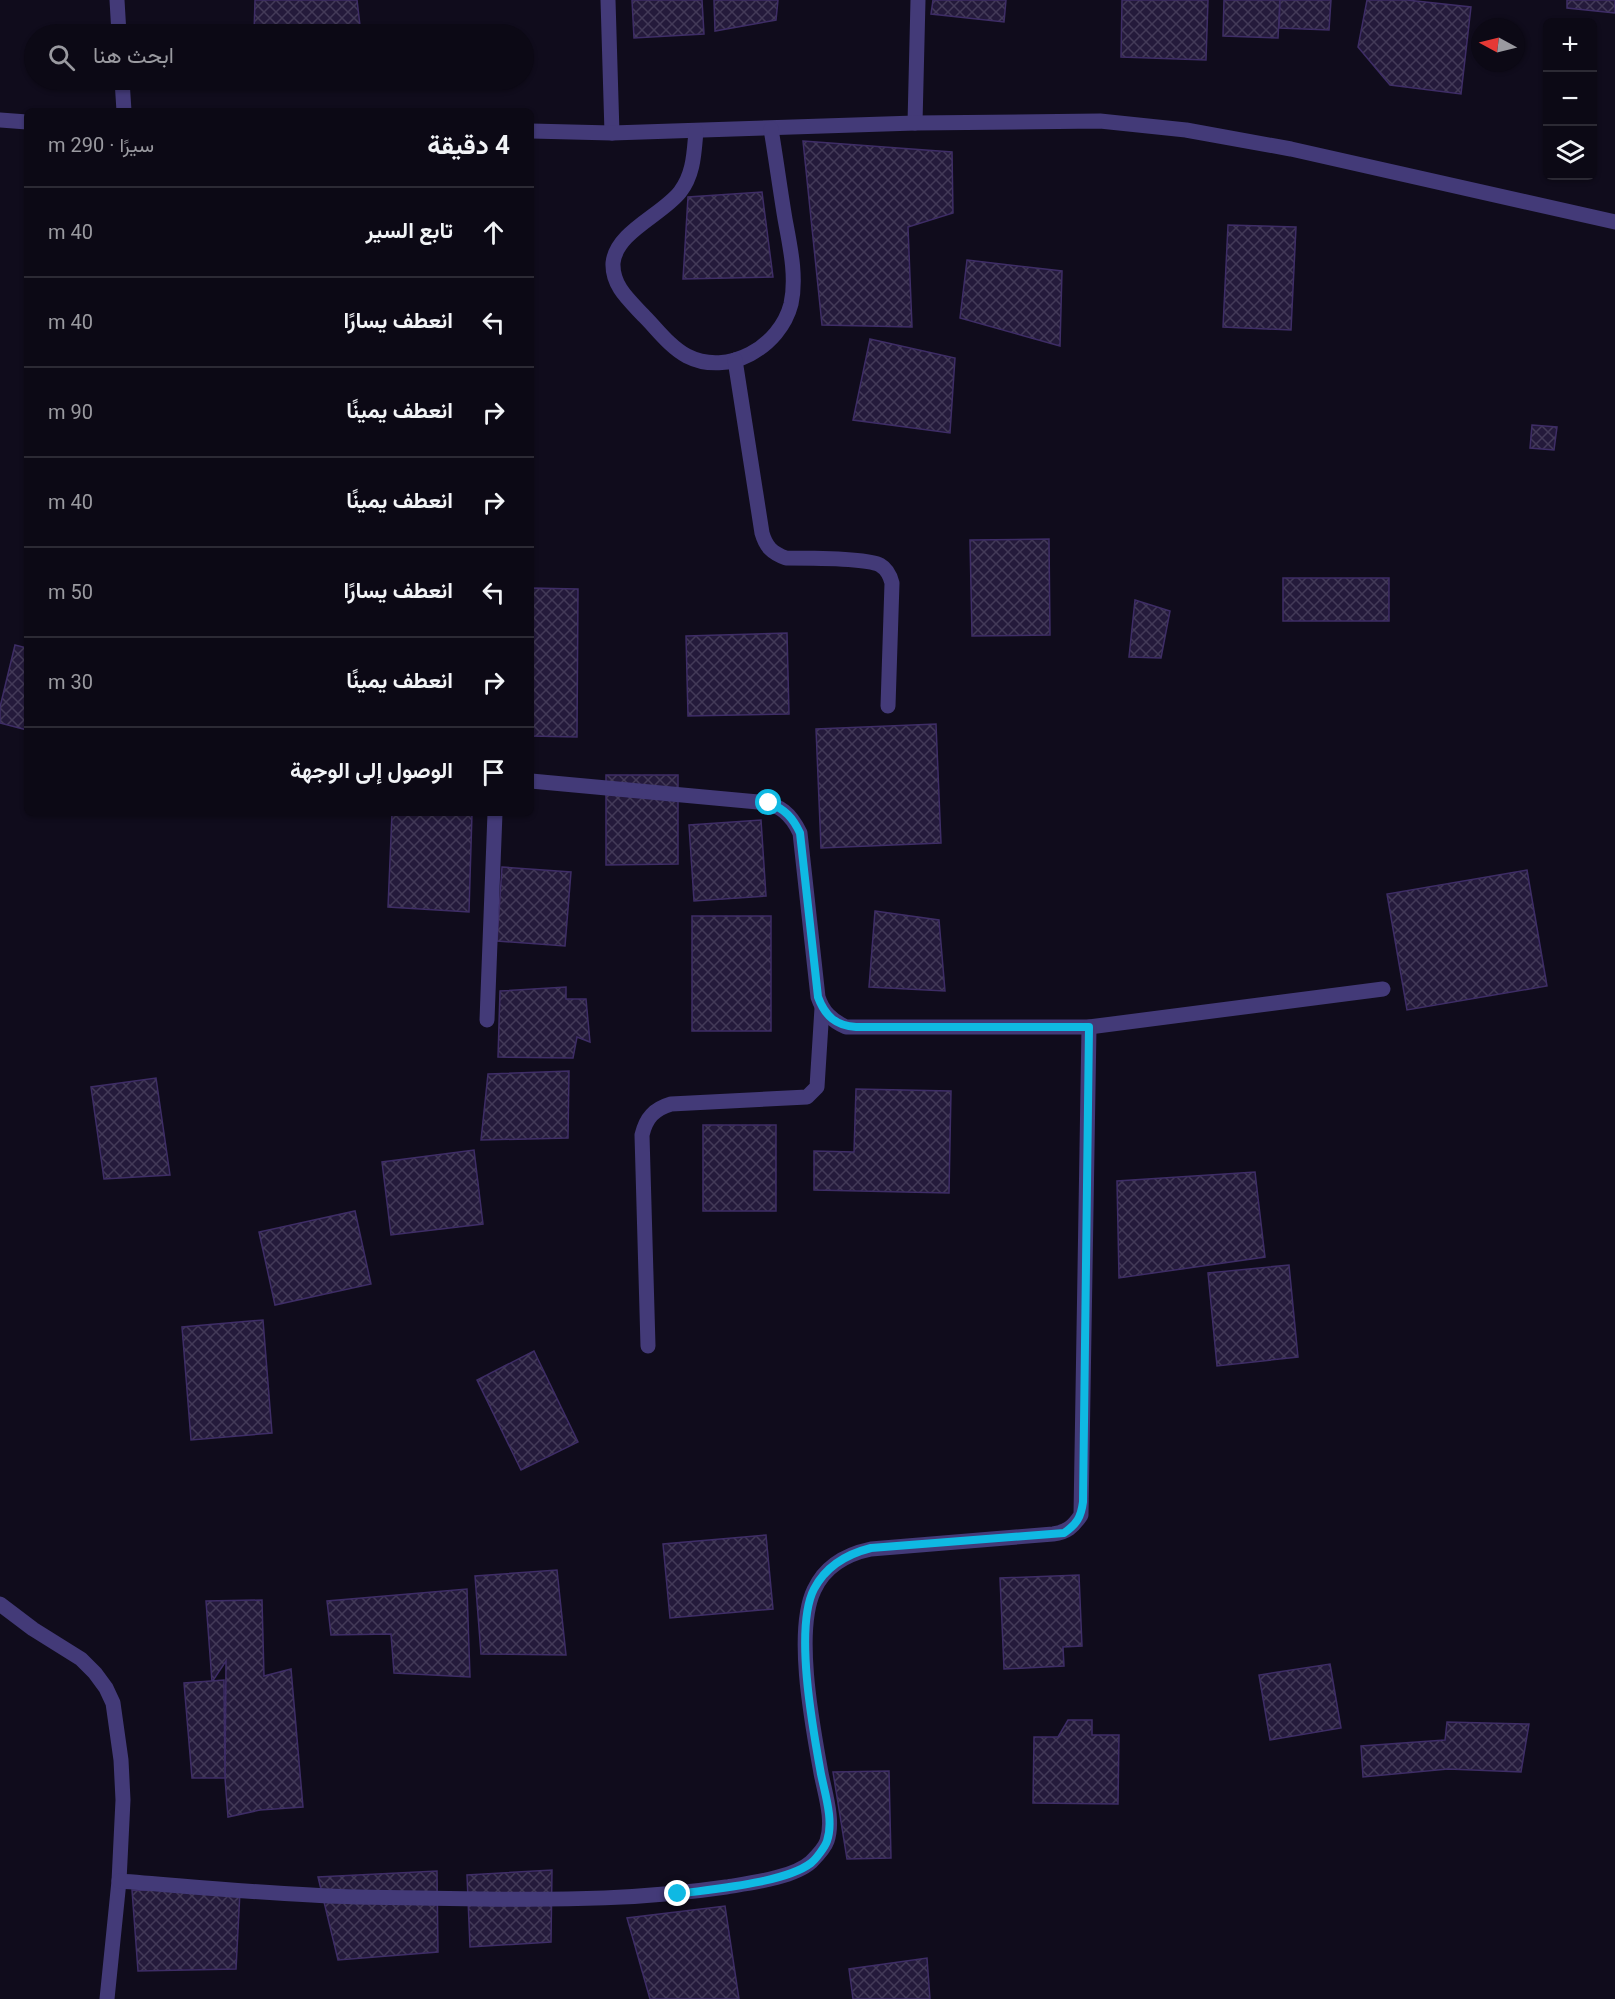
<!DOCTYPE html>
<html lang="ar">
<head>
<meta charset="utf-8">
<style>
  body { margin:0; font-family:Roboto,Vazirmatn,sans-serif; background:#15121e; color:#f1f3f6; direction:rtl }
  .controls { position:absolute; right:18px; top:18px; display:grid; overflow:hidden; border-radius:9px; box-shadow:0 2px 4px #0004 }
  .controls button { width:54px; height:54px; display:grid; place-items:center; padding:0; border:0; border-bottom:2px solid #2c2a34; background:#0c0915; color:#f1f3f6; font:30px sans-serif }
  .compass { position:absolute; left:1471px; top:18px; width:54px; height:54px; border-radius:50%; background:#0c0915; box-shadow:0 2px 4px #0004; rotate:277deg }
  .stop { position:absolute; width:18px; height:18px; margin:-14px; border:4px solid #0fb9e3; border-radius:50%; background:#fff }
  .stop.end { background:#0fb9e3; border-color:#fff; box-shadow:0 2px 6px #0008 }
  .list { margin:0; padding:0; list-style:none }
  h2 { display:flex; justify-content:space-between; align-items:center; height:78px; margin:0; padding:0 24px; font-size:26px }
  h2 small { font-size:20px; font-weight:400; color:#9a9aa0 }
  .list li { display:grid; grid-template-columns:39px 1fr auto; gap:18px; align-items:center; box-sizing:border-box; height:90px; padding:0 24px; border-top:2px solid #2c2a34 }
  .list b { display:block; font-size:22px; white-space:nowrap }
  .list em { font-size:20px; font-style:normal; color:#9a9aa0 }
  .icon { flex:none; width:33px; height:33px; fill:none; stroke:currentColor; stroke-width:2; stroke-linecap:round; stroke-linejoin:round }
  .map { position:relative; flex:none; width:1615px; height:1999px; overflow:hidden; direction:ltr }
  .search { position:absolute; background:#0c0915; box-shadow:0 2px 4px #0004; left:24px; top:24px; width:510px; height:66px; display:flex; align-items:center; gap:15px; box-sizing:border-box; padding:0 21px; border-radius:33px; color:#9a9aa0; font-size:22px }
  .panel { position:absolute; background:#0c0915; box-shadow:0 2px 4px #0004; left:24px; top:108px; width:510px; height:708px; border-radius:9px; direction:rtl }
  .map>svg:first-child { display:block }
  .building { fill:url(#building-cross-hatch); stroke:#3e2d66; stroke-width:1.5 }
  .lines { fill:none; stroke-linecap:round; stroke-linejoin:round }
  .minor { stroke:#433a78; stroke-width:15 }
  .route { stroke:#0fb9e3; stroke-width:8 }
</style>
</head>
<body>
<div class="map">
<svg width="1615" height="1999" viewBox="0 0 1615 1999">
  <defs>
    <pattern id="building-cross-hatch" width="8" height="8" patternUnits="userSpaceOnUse" patternTransform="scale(1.5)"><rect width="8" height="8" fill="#241a3b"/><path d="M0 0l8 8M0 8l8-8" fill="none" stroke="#433a58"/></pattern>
  </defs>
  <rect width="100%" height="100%" fill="#100c1c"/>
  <!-- building -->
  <g class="building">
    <path d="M255 0H357L361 34H254Z"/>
    <path d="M632 0H702L704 34 634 38Z"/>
    <path d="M714 0H778L776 20 715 31Z"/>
    <path d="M933 0H1006L1004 22 931 14Z"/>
    <path d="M1122 0H1208L1206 60 1121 57Z"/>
    <path d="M1224 0H1280L1278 38 1223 36Z"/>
    <path d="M1280 0H1331L1329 30 1279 28Z"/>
    <path d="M1367 0H1407L1471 7 1461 94 1390 85 1358 47Z"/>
    <path d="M1567 0H1615V13L1567 8Z"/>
    <path d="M803 141 952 152 953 213 908 227 912 327 822 325Z"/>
    <path d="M762 192 773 277 683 279 688 197Z"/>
    <path d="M1228 225 1296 227 1291 330 1223 327Z"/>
    <path d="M967 260 1062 271 1060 346 960 318Z"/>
    <path d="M870 339 955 358 950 433 853 420Z"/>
    <path d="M1532 425 1557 427 1554 450 1530 448Z"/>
    <path d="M1049 539 1050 635 972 636 970 540Z"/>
    <rect x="1283" y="578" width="106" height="43"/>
    <path d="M531 588 578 589 577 737 531 736Z"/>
    <path d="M1135 600 1170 611 1161 658 1129 657Z"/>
    <path d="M787 633 789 714 688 716 686 636Z"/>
    <path d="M15 645 27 648V730L0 723V707Z"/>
    <path d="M936 724 941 843 821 848 816 729Z"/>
    <path d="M606 775H678V864L606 865Z"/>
    <path d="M392 813H472L469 912 388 907Z"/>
    <path d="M761 820 766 896 694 901 689 825Z"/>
    <path d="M502 867 571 872 565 946 497 941Z"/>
    <path d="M1527 870 1547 986 1407 1010 1387 894Z"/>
    <path d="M875 911 939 920 945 991 869 987Z"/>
    <rect x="692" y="916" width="79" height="115"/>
    <path d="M566 987V999H586L590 1042 577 1037 573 1058 498 1057 500 991Z"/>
    <path d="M569 1071 568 1138 481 1140 488 1074Z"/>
    <path d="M156 1078 170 1175 104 1179 91 1087Z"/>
    <path d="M856 1089 951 1091 949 1193 814 1190V1151L854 1152Z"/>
    <rect x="703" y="1125" width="73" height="86"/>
    <path d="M474 1150 483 1224 391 1235 382 1162Z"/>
    <path d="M1255 1172 1265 1257 1119 1278 1117 1181Z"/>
    <path d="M355 1211 371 1284 275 1305 259 1232Z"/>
    <path d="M1289 1265 1298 1357 1217 1366 1208 1273Z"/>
    <path d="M263 1320 272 1433 191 1440 182 1327Z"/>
    <path d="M534 1351 578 1442 521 1470 477 1380Z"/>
    <path d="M766 1535 773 1609 670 1618 663 1544Z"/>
    <path d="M557 1570 566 1655 481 1654 475 1576Z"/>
    <path d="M1079 1575 1082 1646 1063 1647 1064 1666 1004 1669 1000 1578Z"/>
    <path d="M467 1589 470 1677 394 1673 391 1634 331 1635 327 1601Z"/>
    <path d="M262 1600 264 1676 291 1669 303 1807 260 1810 228 1817 225 1778 226 1661 212 1682 206 1601Z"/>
    <path d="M1330 1664 1341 1728 1270 1740 1259 1675Z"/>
    <path d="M224 1680 225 1778H192L184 1683Z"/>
    <path d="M1068 1720H1092V1735H1119L1118 1804 1033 1803 1034 1737H1058Z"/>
    <path d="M1447 1722 1529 1724 1521 1772 1448 1769 1363 1777 1361 1746 1445 1740Z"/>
    <path d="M889 1771 891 1858 847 1859 833 1772Z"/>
    <path d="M552 1870 551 1942 470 1947 467 1875Z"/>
    <path d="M437 1871 438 1952 338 1960 318 1877Z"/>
    <path d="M132 1890 240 1891 236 1969 138 1971Z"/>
    <path d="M725 1906 739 1999H650L627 1918Z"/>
    <path d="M927 1958 930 1999H853L849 1969Z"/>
  </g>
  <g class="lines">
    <!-- minor -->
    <g class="minor">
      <path d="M117 0 119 34"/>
      <path d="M608 0 612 133"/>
      <path d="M122 80 124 111"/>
      <path d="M0 120 27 122"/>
      <path d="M915 123 918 0"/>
      <path d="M531 131 612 133 915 123 1100 121 1186 130 1291 149 1615 222"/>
      <path d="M696 131C694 152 694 174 680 192 662 215 616 232 613 263 612 286 629 300 644 316 657 329 670 347 687 356 728 377 780 347 791 304 797 277 790 246 785 219 780 189 776 159 771 129"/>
      <path d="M735 360 762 533C766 547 772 553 786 558 804 558 867 558 880 565 887 569 890 575 892 583L888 706"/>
      <path d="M531 781 758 802C780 804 791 814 800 833L818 997C823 1012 831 1020 846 1027H1089L1383 989"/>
      <path d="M487 1020 495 813"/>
      <path d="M648 1346 642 1135C646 1118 654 1109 671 1104L807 1097 817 1087 822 1008"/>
      <path d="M0 1604 33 1629 81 1659 95 1673 106 1688 113 1703 121 1760 123 1800 119 1881 107 1999"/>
      <path d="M119 1881C198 1887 277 1895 356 1897 399 1898 441 1898 483 1899 565 1900 645 1899 726 1887 750 1883 793 1878 811 1862 816 1857 825 1847 827 1841 834 1820 825 1794 821 1773 813 1728 794 1632 814 1590 825 1566 847 1554 871 1549L1053 1534C1067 1532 1073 1527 1081 1515L1089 1027"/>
    </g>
  </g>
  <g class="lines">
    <!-- route -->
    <path class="route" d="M678 1894C712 1889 785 1883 811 1863 816 1859 825 1847 827 1841 834 1821 825 1794 821 1774 813 1730 794 1628 814 1589 826 1566 847 1554 871 1548L1064 1533C1077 1524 1081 1517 1083 1502L1089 1027H856C836 1026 825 1016 818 997L800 833C793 818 785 809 769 803"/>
  </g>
</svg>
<div class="controls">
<button>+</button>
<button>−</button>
<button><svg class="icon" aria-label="layers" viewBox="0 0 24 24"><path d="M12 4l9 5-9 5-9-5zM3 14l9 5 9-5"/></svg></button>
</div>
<svg class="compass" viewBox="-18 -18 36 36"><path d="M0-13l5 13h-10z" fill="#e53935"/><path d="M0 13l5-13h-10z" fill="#9a9aa0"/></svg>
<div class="stop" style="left:769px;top:803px"></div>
<div class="stop end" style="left:678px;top:1894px"></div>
<div class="search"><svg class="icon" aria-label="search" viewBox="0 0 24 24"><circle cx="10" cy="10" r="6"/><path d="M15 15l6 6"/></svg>ابحث هنا</div>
<section class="panel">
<h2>4 دقيقة<small>سيرًا · 290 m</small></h2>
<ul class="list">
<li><svg class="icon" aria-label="ahead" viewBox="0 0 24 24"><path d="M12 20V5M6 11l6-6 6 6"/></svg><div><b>تابع السير</b></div><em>40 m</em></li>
<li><svg class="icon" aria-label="left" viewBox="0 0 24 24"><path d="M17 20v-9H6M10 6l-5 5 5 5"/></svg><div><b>انعطف يسارًا</b></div><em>40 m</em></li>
<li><svg class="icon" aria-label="right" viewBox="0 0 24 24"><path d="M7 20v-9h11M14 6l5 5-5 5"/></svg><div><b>انعطف يمينًا</b></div><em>90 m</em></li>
<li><svg class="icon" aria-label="right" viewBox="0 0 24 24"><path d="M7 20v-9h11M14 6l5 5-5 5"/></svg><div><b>انعطف يمينًا</b></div><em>40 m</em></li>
<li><svg class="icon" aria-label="left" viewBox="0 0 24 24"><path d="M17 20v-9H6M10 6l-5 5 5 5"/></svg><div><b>انعطف يسارًا</b></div><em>50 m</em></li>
<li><svg class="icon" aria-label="right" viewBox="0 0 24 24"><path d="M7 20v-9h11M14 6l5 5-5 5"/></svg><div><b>انعطف يمينًا</b></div><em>30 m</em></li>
<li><svg class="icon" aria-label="arrive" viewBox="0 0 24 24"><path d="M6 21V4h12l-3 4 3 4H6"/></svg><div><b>الوصول إلى الوجهة</b></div></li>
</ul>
</section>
</div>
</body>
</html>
